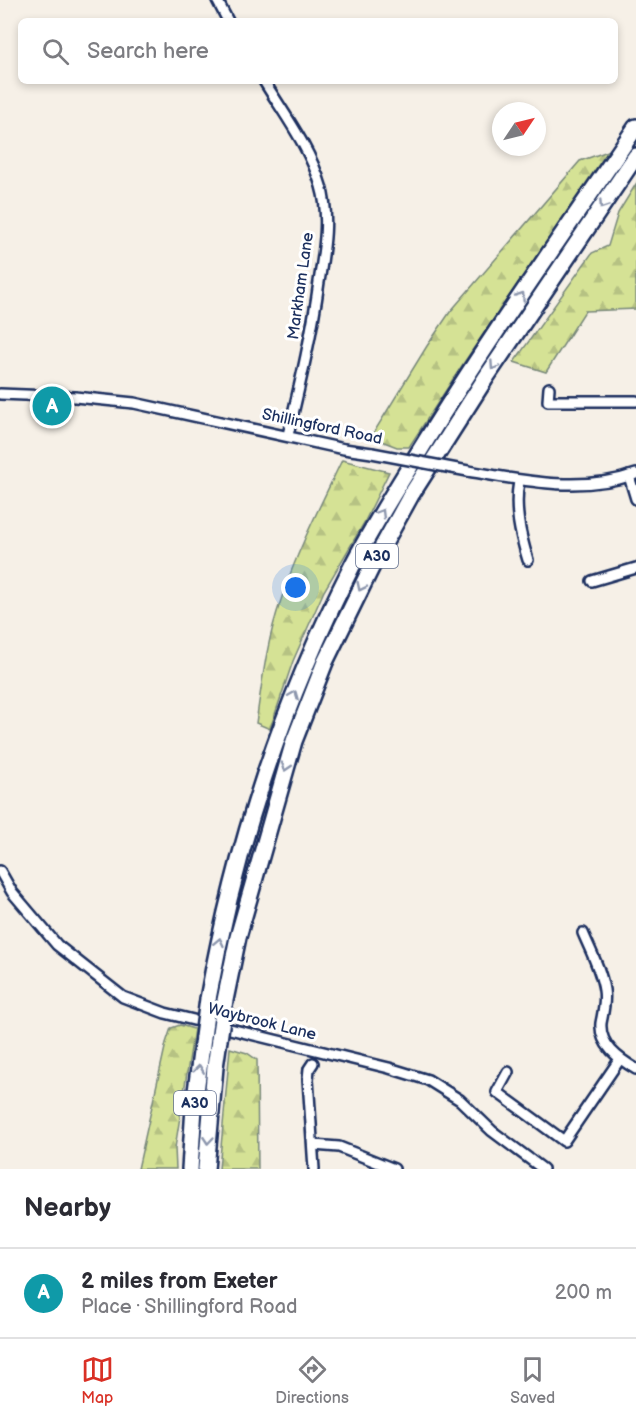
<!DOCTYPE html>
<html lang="en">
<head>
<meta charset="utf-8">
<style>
  body { margin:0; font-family:"Balsamiq Sans",sans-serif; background:#f7f7f7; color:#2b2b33 }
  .compass { position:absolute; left:492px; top:102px; width:54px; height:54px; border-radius:50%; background:#fff; box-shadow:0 3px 9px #0003; rotate:55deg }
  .you { position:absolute; left:296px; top:588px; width:21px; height:21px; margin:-15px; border:4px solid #fff; border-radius:50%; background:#1a73e8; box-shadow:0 0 0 9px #1a73e833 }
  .badge { display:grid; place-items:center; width:39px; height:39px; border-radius:50%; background:#d93025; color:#fff; font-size:20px; font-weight:700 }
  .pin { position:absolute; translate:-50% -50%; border:3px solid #fff; box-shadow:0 2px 6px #0006 }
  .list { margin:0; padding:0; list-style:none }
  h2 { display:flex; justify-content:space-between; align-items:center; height:78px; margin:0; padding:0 24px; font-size:26px }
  h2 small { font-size:20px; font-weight:400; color:#7c7c81 }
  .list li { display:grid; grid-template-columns:39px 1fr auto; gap:18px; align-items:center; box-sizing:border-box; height:90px; padding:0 24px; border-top:2px solid #e1e1e2 }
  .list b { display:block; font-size:22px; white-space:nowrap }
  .list p { margin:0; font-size:20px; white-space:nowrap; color:#7c7c81 }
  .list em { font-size:20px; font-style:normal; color:#7c7c81 }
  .icon { flex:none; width:33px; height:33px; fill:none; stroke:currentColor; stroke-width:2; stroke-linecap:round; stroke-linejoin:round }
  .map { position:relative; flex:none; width:636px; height:1169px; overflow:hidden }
  .search { position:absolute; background:#fff; box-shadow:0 3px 9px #0003; left:18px; right:18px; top:18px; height:66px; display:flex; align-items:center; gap:15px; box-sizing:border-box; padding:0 21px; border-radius:9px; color:#7c7c81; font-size:22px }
  .sheet { height:168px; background:#fff }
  nav { display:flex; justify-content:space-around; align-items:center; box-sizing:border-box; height:84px; border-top:2px solid #e1e1e2; background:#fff; font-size:16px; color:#7c7c81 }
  nav a { display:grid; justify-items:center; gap:3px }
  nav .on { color:#d93025 }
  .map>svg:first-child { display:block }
  .forest { fill:url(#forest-firs); stroke:#78887a; stroke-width:1.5 }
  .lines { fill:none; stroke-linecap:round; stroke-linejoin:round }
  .minor-casing { stroke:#1b2f5e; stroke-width:14 }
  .trunk-casing { stroke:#1b2f5e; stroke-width:20 }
  .minor { stroke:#fff; stroke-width:9 }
  .trunk { stroke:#fff; stroke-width:15 }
  .minor-bridge-casing { stroke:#1b2f5e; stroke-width:14; stroke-linecap:butt }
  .trunk-bridge-casing { stroke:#1b2f5e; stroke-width:20; stroke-linecap:butt }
  .minor-bridge { stroke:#fff; stroke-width:9 }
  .trunk-bridge { stroke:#fff; stroke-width:15 }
  .oneway { stroke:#8d97ae }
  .labels { text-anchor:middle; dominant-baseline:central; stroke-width:6; stroke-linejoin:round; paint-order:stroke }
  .shield { fill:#fff; stroke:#5f6d8e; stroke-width:1.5 }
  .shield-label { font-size:15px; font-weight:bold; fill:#1b2f5e }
  .street-label { font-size:16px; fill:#1b2f5e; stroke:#fff }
</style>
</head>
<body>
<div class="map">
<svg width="636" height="1169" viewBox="0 0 636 1169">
  <defs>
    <pattern id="forest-firs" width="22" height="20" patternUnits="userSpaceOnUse" patternTransform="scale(1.5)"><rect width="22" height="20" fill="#d5e295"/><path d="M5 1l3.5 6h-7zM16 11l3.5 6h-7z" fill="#b6c283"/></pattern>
  </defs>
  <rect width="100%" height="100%" fill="#f6f0e7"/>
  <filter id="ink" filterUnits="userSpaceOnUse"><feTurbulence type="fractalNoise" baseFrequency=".0167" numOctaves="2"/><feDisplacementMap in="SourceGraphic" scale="12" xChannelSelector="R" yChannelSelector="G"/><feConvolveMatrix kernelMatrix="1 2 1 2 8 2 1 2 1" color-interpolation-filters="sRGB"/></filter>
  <g filter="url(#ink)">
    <!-- forest -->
    <g class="forest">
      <path d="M608 151 465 361 409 447H397L371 437 427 346 450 312 580 161Z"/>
      <path d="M636 184V309L585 311 546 372 514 362 592 253 608 246 618 213Z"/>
      <path d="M342 460 389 472 364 523 324 591 293 661 270 729 256 723C262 682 267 639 281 600 297 551 320 506 342 460Z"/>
      <path d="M180 1025 194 1029 175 1148 176 1169H138L166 1043 171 1028Z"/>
      <path d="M230 1048 247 1053 257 1060 258 1169H219Z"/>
    </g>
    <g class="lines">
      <defs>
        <g id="minor">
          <path d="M217 0 228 21"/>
          <path d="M264 81C284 114 310 148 321 186 330 216 324 251 319 282 312 334 300 384 288 435"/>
          <path d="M549 388 548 401H636"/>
          <path d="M0 394 75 397 134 403 344 449 372 453"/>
          <path d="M468 471C524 481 581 493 636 474"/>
          <path d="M629 476 636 499"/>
          <path d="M519 481C514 509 520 534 528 560"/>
          <path d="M592 581 636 568"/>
          <path d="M0 871 12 892 57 945 123 997 165 1013 389 1068 428 1080 460 1100 492 1131 543 1169"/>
          <path d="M583 933C591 952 601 970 604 990 606 1002 603 1012 601 1023 599 1045 619 1059 636 1069"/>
          <path d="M313 1063 309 1069 308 1079 314 1169"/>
          <path d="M508 1072 497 1092 564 1141 620 1059"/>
          <path d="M313 1145 339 1147 394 1169"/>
        </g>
        <g id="trunk">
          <path d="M208 999C236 845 281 706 352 566 373 525 398 486 422 447 489 338 564 233 636 127"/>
          <path d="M224 1005 238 937 294 741 325 662 374 562 411 495 485 379 636 156"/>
          <path d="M190 1169 194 1107 203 1037"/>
          <path d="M206 1169 215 1067 219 1040"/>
        </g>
      </defs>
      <!-- minor casing -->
      <use href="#minor" class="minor-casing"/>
      <!-- trunk casing -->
      <use href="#trunk" class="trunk-casing"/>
      <!-- minor -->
      <use href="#minor" class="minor"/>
      <!-- trunk -->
      <use href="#trunk" class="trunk"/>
      <defs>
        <path id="minor-bridge" d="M372 453 468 471"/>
        <g id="trunk-bridge">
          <path d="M203 1037 208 999"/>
          <path d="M219 1040 224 1005"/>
        </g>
      </defs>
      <!-- minor-bridge casing -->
      <use href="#minor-bridge" class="minor-bridge-casing"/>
      <!-- trunk-bridge casing -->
      <use href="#trunk-bridge" class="trunk-bridge-casing"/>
      <!-- minor-bridge -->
      <use href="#minor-bridge" class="minor-bridge"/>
      <!-- trunk-bridge -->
      <use href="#trunk-bridge" class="trunk-bridge"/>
    </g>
    <!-- one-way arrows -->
    <defs><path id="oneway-chevron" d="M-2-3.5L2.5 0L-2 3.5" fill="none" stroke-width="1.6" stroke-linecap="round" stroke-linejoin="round" transform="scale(1.5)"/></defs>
    <g class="oneway">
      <use href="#oneway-chevron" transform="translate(603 205) rotate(124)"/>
      <use href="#oneway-chevron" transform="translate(521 296) rotate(-56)"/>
      <use href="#oneway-chevron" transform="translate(494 366) rotate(124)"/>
      <use href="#oneway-chevron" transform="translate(381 513) rotate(-59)"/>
      <use href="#oneway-chevron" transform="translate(361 587) rotate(116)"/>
      <use href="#oneway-chevron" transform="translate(294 695) rotate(-68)"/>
      <use href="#oneway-chevron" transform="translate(286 767) rotate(107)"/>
      <use href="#oneway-chevron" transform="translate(219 942) rotate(-78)"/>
      <use href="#oneway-chevron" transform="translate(199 1069) rotate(-83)"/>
      <use href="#oneway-chevron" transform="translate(208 1140) rotate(95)"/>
    </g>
  </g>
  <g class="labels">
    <!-- shield labels -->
    <g class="shield">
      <rect x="356" y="544" width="42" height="24" rx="4.5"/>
      <rect x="174" y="1091" width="42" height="24" rx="4.5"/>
    </g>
    <g class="shield-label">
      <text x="377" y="556">A30</text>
      <text x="195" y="1103">A30</text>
    </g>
    <!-- street labels -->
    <g class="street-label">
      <text transform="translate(301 286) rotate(-82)">Markham Lane</text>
      <text transform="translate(322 427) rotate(12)">Shillingford Road</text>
      <text transform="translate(262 1022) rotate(14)">Waybrook Lane</text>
    </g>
  </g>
</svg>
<svg class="compass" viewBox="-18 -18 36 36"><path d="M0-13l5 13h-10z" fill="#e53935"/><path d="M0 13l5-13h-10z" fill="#7c7c81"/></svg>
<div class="you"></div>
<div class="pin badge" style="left:52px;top:406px;background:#0f9aa8">A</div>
<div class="search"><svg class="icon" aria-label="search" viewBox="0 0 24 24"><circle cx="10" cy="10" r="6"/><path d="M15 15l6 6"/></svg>Search here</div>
</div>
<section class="sheet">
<h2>Nearby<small></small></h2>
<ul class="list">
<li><span class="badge" style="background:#0f9aa8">A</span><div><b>2 miles from Exeter</b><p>Place · Shillingford Road</p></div><em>200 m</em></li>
</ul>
</section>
<nav>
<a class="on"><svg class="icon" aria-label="map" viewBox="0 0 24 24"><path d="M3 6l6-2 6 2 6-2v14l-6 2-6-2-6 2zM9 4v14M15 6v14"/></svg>Map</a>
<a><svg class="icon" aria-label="directions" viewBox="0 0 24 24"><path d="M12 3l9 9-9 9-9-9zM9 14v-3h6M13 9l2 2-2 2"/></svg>Directions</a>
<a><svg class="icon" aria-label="saved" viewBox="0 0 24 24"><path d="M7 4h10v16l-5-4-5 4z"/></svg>Saved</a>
</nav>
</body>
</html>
